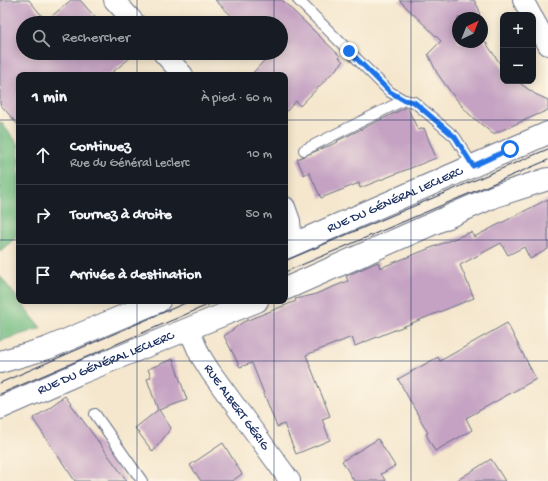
<!DOCTYPE html>
<html lang="fr">
<head>
<meta charset="utf-8">
<style>
  body { margin:0; font-family:"Gochi Hand",sans-serif; background:#242831; color:#f1f3f6 }
  .controls { position:absolute; right:12px; top:12px; display:grid; overflow:hidden; border-radius:8px; box-shadow:0 2px 10px #0003 }
  .controls button { width:36px; height:36px; display:grid; place-items:center; padding:0; border:0; border-bottom:1px solid #363941; background:#171b24; color:#f1f3f6; font:20px sans-serif }
  .compass { position:absolute; left:452px; top:12px; width:36px; height:36px; border-radius:50%; background:#171b24; box-shadow:0 2px 10px #0003; rotate:43deg }
  .stop { position:absolute; width:12px; height:12px; margin:-9px; border:3px solid #1a73e8; border-radius:50%; background:#fff }
  .stop.end { background:#1a73e8; border-color:#fff; box-shadow:0 1px 4px #0008 }
  .list { margin:0; padding:0; list-style:none }
  h2 { display:flex; justify-content:space-between; align-items:center; height:52px; margin:0; padding:0 16px; font-size:17px }
  h2 small { font-size:13px; font-weight:400; color:#9ea1a6 }
  .list li { display:grid; grid-template-columns:26px 1fr auto; gap:12px; align-items:center; box-sizing:border-box; height:60px; padding:0 16px; border-top:1px solid #363941 }
  .list b { display:block; font-size:15px; white-space:nowrap }
  .list p { margin:0; font-size:13px; white-space:nowrap; color:#9ea1a6 }
  .list em { font-size:13px; font-style:normal; color:#9ea1a6 }
  .icon { flex:none; width:22px; height:22px; fill:none; stroke:currentColor; stroke-width:2; stroke-linecap:round; stroke-linejoin:round }
  .map { position:relative; flex:none; width:548px; height:481px; overflow:hidden }
  .search { position:absolute; background:#171b24; box-shadow:0 2px 10px #0003; left:16px; top:16px; width:272px; height:44px; display:flex; align-items:center; gap:10px; box-sizing:border-box; padding:0 14px; border-radius:22px; color:#9ea1a6; font-size:15px }
  .panel { position:absolute; background:#171b24; box-shadow:0 2px 10px #0003; left:16px; top:72px; width:272px; height:232px; border-radius:8px }
  .map>svg:first-child { display:block }
  .forest { fill:#76be84; stroke:#487671 }
  .building { fill:#c5a2c3 }
  .lines { fill:none; stroke-linecap:round; stroke-linejoin:round }
  .service-casing { stroke:#676f85; stroke-width:12 }
  .minor-casing { stroke:#676f85; stroke-width:22 }
  .secondary-casing { stroke:#676f85; stroke-width:24 }
  .service { stroke:#fff; stroke-width:10 }
  .minor { stroke:#fff; stroke-width:20 }
  .secondary { stroke:#fff; stroke-width:22 }
  .tram { stroke:#1b2f5e; stroke-width:1 }
  .route { stroke:#1a73e8; stroke-width:5 }
  .grid { fill:none; stroke:#1b2f5e; stroke-width:1; stroke-opacity:0.55 }
  .labels { text-anchor:middle; dominant-baseline:central; stroke-width:3.5; stroke-linejoin:round; paint-order:stroke }
  .street-label { font-size:13px; fill:#1b2f5e; stroke:#fcf5e5 }
</style>
</head>
<body>
<div class="map">
<svg width="548" height="481" viewBox="0 0 548 481">
  <rect width="100%" height="100%" fill="#fcf5e5"/>
  <filter id="ink" filterUnits="userSpaceOnUse"><feTurbulence type="fractalNoise" baseFrequency=".025" numOctaves="2"/><feDisplacementMap in="SourceGraphic" scale="8" xChannelSelector="R" yChannelSelector="G"/><feConvolveMatrix kernelMatrix="1 2 1 2 8 2 1 2 1" color-interpolation-filters="sRGB"/></filter>
  <filter id="wash" filterUnits="userSpaceOnUse"><feTurbulence type="fractalNoise" baseFrequency=".012" numOctaves="4" result="noise"/><feDisplacementMap in="SourceGraphic" scale="16" xChannelSelector="R" yChannelSelector="G"/><feGaussianBlur stdDeviation="0.9" result="paint"/><feColorMatrix in="noise" values="0 0 0 0 0 0 0 0 0 0 0 0 0 0 0 0 0 1.4 0 .05"/><feComposite in="paint" operator="in"/></filter>
  <g filter="url(#wash)">
    <rect width="100%" height="100%" fill="#f5e7ce"/>
    <!-- forest -->
    <g class="forest">
      <path d="M0 121 19 145V235L0 251Z"/>
      <path d="M0 276 41 328 0 341Z"/>
    </g>
    <g id="blocks">
      <!-- building -->
      <g class="building">
        <path d="M0 0H29L46 21 71 0H80L100 23H23V53H125L130 58 109 75H19V126L0 104Z"/>
        <path d="M215 0H282L340 56 339 57 343 62 300 106 296 101 285 113V75H251L271 53H281V23H239Z"/>
        <path d="M399 0H474L479 9 480 18H458V42H482V37L503 68V81H517L535 94 548 100V110L493 134 469 114 452 94 437 73 428 54 441 41Z"/>
        <path d="M407 107 418 130 424 128 436 158 360 188 359 183 321 198 309 172 304 175 297 159 338 142 337 141Z"/>
        <path d="M548 199V249L530 259 524 247 508 255 501 243 460 265 474 298 355 346 352 337 306 355 330 416 322 419 330 440 296 454 284 424 277 427 252 363 240 367 224 336 243 322 296 301 295 299 313 295 348 281 346 276 378 262 380 268 471 232 474 237Z"/>
        <path d="M507 323 536 379 466 418 472 430 435 451 426 434 428 433 398 379 438 357 440 361Z"/>
        <path d="M173 359 187 400 159 410 171 428 153 452 135 428 158 410 147 379 151 377 148 369Z"/>
        <path d="M65 396 127 481H75L33 419Z"/>
        <path d="M378 439 395 466 381 474 386 481H354L342 461Z"/>
        <path d="M223 443 242 474 232 481H201L190 465Z"/>
        <path d="M491 459 505 481H456Z"/>
      </g>
    </g>
  </g>
  <g filter="url(#ink)">
    <use href="#blocks" fill-opacity="0" stroke="#676f85" stroke-width="1"/>
    <g class="lines">
      <defs>
        <g id="service">
          <path d="M298 0 390 92 404 100 414 102 455 137 473 166"/>
          <path d="M304 150 404 100"/>
          <path d="M95 414 142 481"/>
        </g>
        <g id="minor">
          <path d="M114 0 135 23"/>
          <path d="M523 0 531 15"/>
          <path d="M533 18 548 45"/>
          <path d="M163 53 183 75"/>
          <path d="M285 207 290 221 292 245"/>
          <path id="s1" d="M189 330 200 355 210 371 290 481"/>
        </g>
        <g id="secondary">
          <path id="s2" d="M285 248 548 133"/>
          <path d="M285 289 495 196 548 179"/>
          <path d="M0 362 48 348 159 301"/>
          <path id="s3" d="M0 408 80 373 257 301"/>
        </g>
      </defs>
      <!-- service casing -->
      <use href="#service" class="service-casing"/>
      <!-- minor casing -->
      <use href="#minor" class="minor-casing"/>
      <!-- secondary casing -->
      <use href="#secondary" class="secondary-casing"/>
      <!-- service -->
      <use href="#service" class="service"/>
      <!-- minor -->
      <use href="#minor" class="minor"/>
      <!-- secondary -->
      <use href="#secondary" class="secondary"/>
      <!-- tram -->
      <g class="tram">
        <path d="M285 261 548 149"/>
        <path d="M285 272 548 160"/>
        <path d="M0 383 190 301"/>
        <path d="M0 394 217 301"/>
      </g>
    </g>
  </g>
  <g class="lines" filter="url(#ink)">
    <!-- route -->
    <path class="route" d="M349 51 390 92 404 100 414 102 455 137 473 166 510 149"/>
  </g>
  <!-- grid -->
  <path class="grid" d="M137 0V23M274 0V23M411 0V481M137 53V75M274 53V75M0 120H19M285 120H548M0 240H19M285 240H548M137 301V481M274 301V481M0 361H548"/>
  <g class="labels">
    <!-- street labels -->
    <g class="street-label">
      <text stroke="none"><textPath href="#s2" startOffset="120">RUE DU GÉNÉRAL LECLERC</textPath></text>
      <text stroke="none"><textPath href="#s3" startOffset="115">RUE DU GÉNÉRAL LECLERC</textPath></text>
      <text stroke="none"><textPath href="#s1" startOffset="91">RUE ALBERT GÉRIG</textPath></text>
    </g>
  </g>
</svg>
<div class="controls">
<button>+</button>
<button>−</button>
</div>
<svg class="compass" viewBox="-18 -18 36 36"><path d="M0-13l5 13h-10z" fill="#e53935"/><path d="M0 13l5-13h-10z" fill="#9ea1a6"/></svg>
<div class="stop" style="left:510px;top:149px"></div>
<div class="stop end" style="left:349px;top:51px"></div>
<div class="search"><svg class="icon" aria-label="search" viewBox="0 0 24 24"><circle cx="10" cy="10" r="6"/><path d="M15 15l6 6"/></svg>Rechercher</div>
<section class="panel">
<h2>1 min<small>À pied · 60 m</small></h2>
<ul class="list">
<li><svg class="icon" aria-label="ahead" viewBox="0 0 24 24"><path d="M12 20V5M6 11l6-6 6 6"/></svg><div><b>Continuez</b><p>Rue du Général Leclerc</p></div><em>10 m</em></li>
<li><svg class="icon" aria-label="right" viewBox="0 0 24 24"><path d="M7 20v-9h11M14 6l5 5-5 5"/></svg><div><b>Tournez à droite</b></div><em>50 m</em></li>
<li><svg class="icon" aria-label="arrive" viewBox="0 0 24 24"><path d="M6 21V4h12l-3 4 3 4H6"/></svg><div><b>Arrivée à destination</b></div></li>
</ul>
</section>
</div>
</body>
</html>
